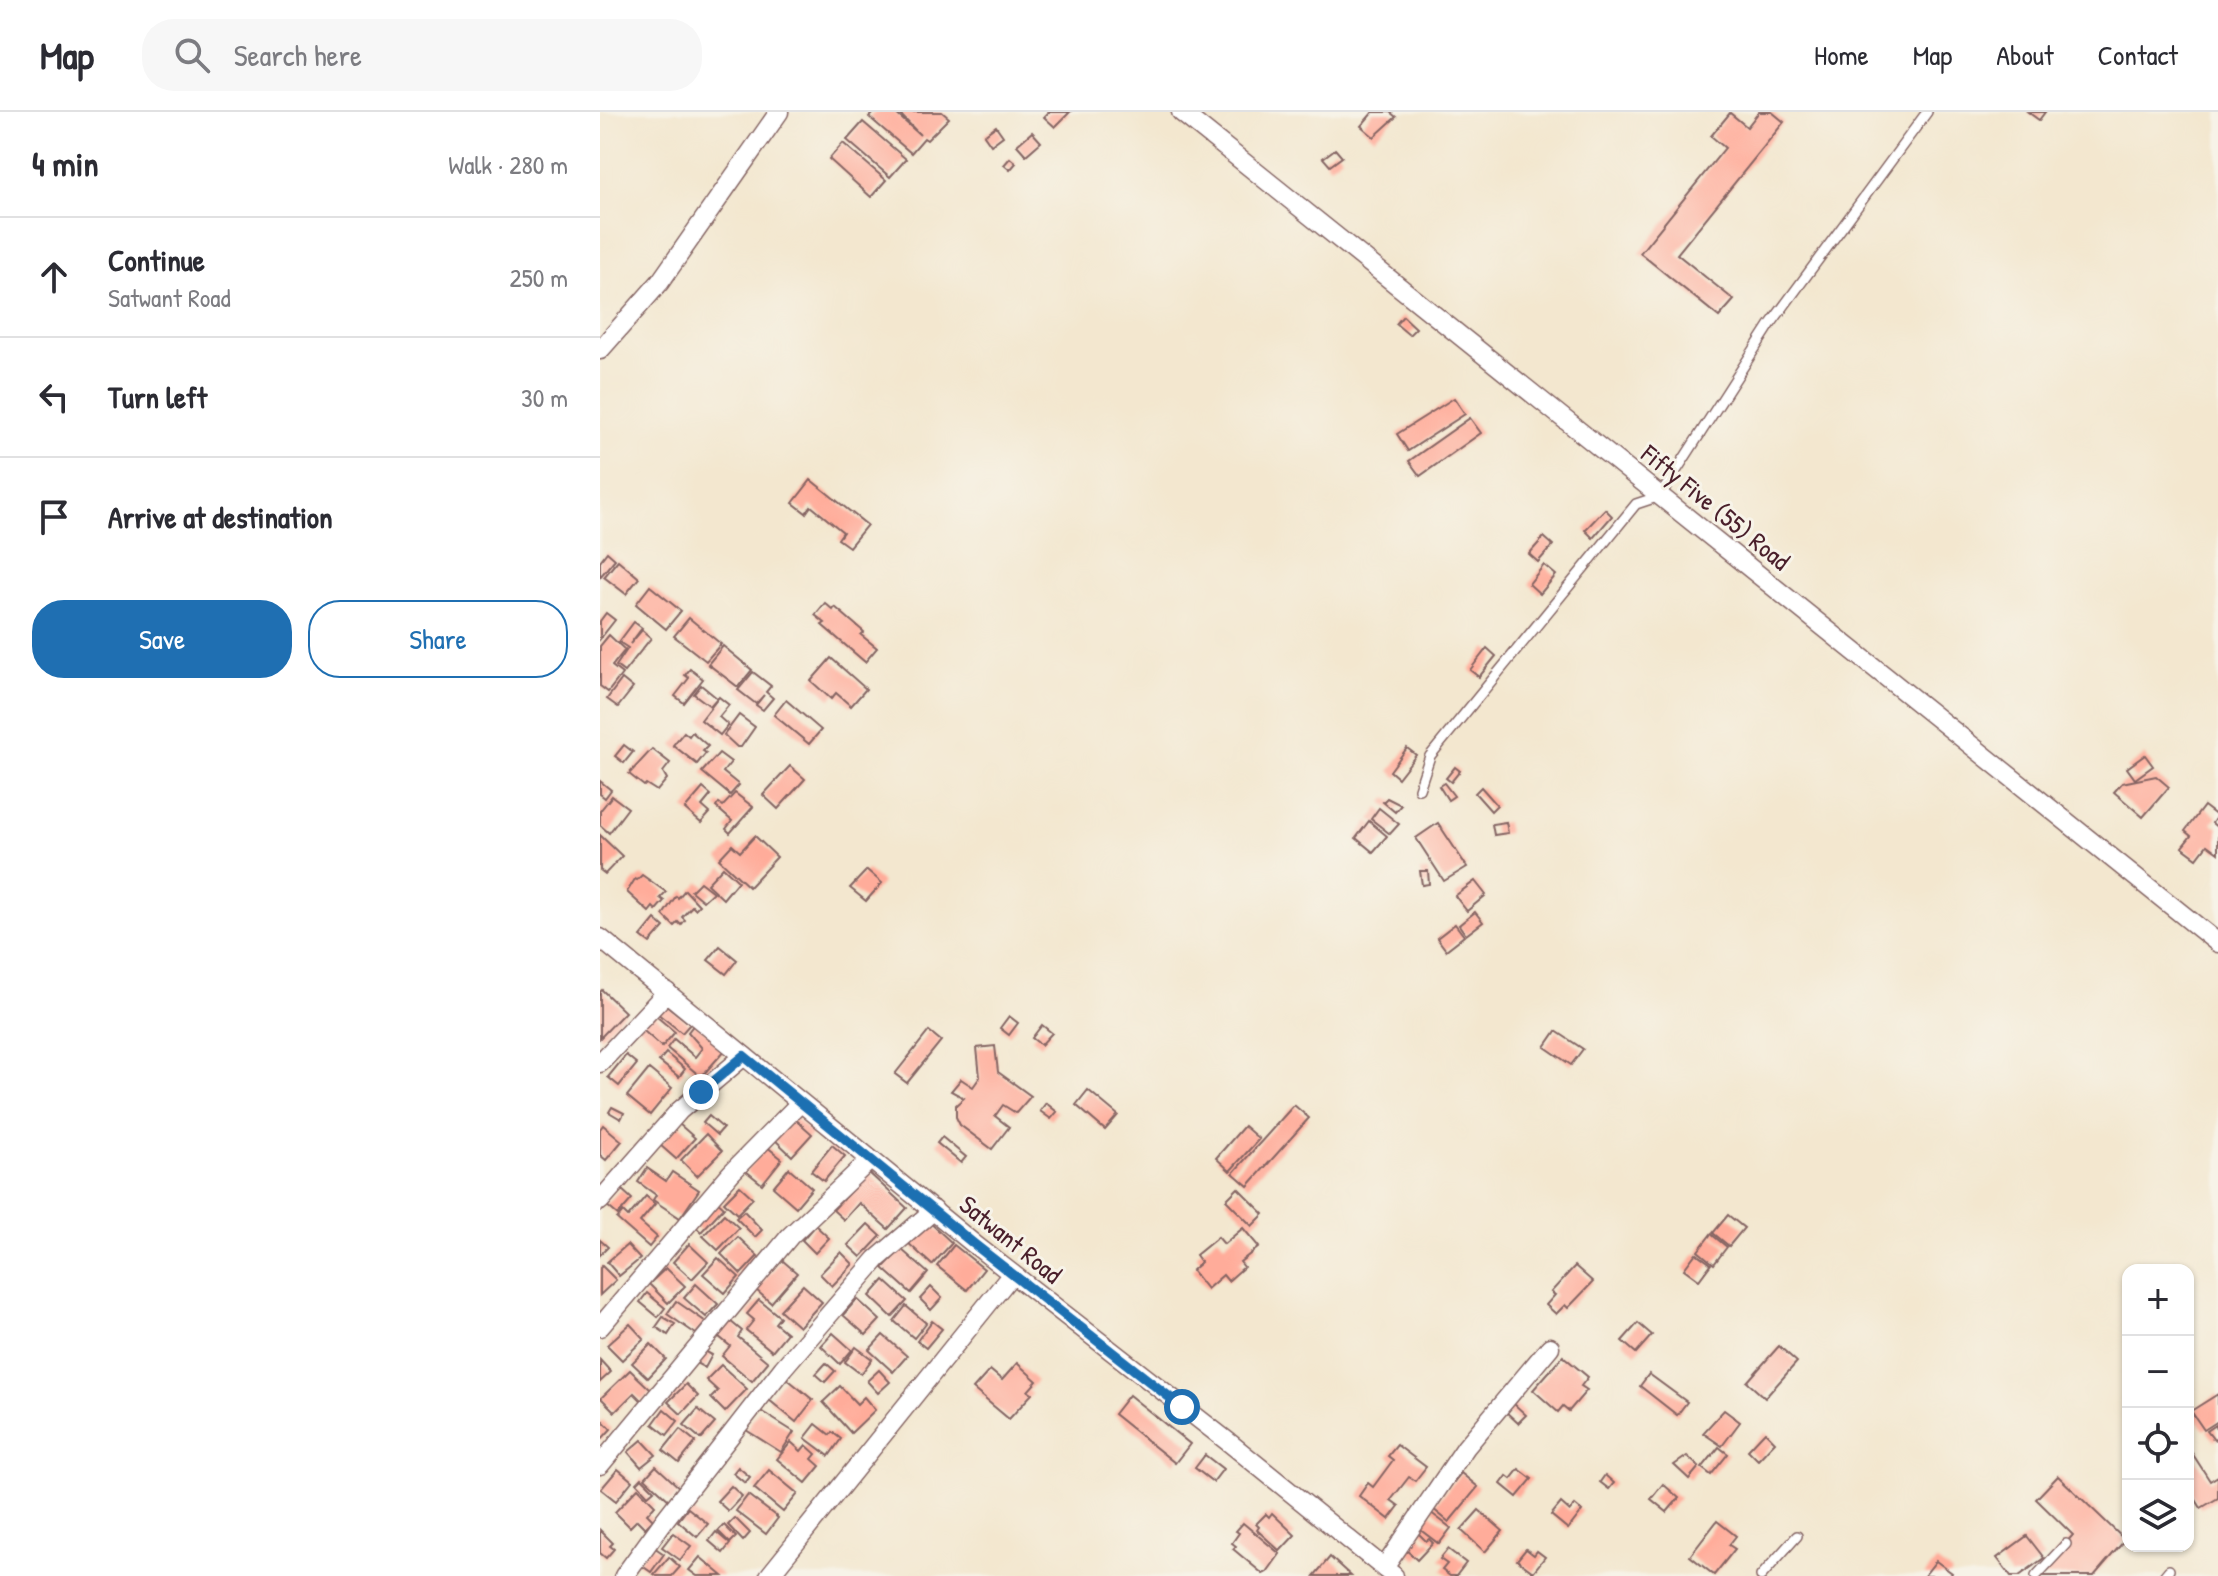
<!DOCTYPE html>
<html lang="en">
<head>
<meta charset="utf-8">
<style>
  body { margin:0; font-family:"Patrick Hand",sans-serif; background:#f7f7f7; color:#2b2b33 }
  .controls { position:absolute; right:24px; bottom:24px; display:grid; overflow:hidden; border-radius:16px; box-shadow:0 2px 6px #0004 }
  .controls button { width:72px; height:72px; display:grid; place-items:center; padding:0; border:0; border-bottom:2px solid #e1e1e2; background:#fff; color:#2b2b33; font:40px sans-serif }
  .stop { position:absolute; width:24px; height:24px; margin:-18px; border:6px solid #1f6fb2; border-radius:50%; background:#fff }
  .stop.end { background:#1f6fb2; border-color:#fff; box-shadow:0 2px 8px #0008 }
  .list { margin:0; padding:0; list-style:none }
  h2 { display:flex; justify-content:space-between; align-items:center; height:104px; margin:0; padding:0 32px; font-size:34px }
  h2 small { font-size:26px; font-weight:400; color:#7c7c81 }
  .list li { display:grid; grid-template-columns:52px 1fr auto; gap:24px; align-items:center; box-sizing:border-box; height:120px; padding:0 32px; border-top:2px solid #e1e1e2 }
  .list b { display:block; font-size:30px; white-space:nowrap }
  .list p { margin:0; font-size:26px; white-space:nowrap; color:#7c7c81 }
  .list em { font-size:26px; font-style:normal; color:#7c7c81 }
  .actions { display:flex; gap:16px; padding:24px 32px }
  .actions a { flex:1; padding:18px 0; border:2px solid #1f6fb2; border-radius:32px; text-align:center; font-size:28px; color:#1f6fb2 }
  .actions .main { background:#1f6fb2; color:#fff }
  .icon { flex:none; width:44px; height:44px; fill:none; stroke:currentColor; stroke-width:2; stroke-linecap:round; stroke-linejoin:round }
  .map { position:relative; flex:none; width:1618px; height:1464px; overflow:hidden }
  header { display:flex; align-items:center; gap:48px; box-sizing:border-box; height:112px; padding:0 40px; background:#fff; border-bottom:2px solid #e1e1e2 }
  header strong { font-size:38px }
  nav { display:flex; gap:44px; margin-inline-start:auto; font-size:28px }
  .search { width:560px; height:72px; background:#f7f7f7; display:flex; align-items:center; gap:20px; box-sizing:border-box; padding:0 28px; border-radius:32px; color:#7c7c81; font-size:30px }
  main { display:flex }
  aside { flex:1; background:#fff }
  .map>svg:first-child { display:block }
  .building { fill:#ffac9a }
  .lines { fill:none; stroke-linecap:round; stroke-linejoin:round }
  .lane-casing { stroke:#856564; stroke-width:12 }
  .street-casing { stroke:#856564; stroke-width:21 }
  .lane { stroke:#fff; stroke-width:9 }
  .street { stroke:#fff; stroke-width:18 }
  .route { stroke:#1f6fb2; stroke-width:10 }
  .labels { text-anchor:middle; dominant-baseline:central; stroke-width:6; stroke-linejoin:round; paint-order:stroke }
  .street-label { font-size:26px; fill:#4a1f2b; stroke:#f7f3e8 }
</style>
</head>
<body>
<header>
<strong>Map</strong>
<div class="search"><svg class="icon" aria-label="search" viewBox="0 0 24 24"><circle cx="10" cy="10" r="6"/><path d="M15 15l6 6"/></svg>Search here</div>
<nav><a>Home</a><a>Map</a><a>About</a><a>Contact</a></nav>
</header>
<main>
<aside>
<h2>4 min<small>Walk · 280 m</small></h2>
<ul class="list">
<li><svg class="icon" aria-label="ahead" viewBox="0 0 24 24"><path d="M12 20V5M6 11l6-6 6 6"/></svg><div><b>Continue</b><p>Satwant Road</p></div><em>250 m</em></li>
<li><svg class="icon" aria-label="left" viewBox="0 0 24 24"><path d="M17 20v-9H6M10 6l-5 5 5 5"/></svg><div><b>Turn left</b></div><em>30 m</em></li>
<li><svg class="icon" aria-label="arrive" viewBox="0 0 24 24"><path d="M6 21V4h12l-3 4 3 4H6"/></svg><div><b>Arrive at destination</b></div></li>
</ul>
<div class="actions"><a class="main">Save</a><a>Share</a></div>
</aside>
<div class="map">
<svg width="1618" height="1464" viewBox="0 0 1618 1464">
  <rect width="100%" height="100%" fill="#f7f3e8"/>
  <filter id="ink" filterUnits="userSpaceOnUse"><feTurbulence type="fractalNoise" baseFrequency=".0125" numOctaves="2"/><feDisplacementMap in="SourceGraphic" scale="16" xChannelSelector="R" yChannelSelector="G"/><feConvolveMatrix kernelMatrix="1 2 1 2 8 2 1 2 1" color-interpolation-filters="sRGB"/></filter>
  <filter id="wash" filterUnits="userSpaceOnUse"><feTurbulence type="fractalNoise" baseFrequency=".006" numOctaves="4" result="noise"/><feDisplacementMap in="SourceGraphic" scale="32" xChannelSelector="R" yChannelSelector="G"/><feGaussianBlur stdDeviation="1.8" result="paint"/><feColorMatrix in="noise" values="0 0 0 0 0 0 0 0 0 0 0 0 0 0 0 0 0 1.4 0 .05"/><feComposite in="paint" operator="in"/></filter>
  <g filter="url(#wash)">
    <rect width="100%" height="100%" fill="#f3e7cf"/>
    <g id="blocks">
      <!-- building -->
      <g class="building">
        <path d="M274 0H294L320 23 298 0H342L349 6 327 28 324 26 311 41 269 5Z"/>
        <path d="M449 0H470L455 15 444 5Z"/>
        <path d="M773 0H790L796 5 774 25 761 14Z"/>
        <path d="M1159 0H1172L1184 10 1077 142 1134 188 1119 205 1040 141 1125 36 1111 24 1130 1 1147 15Z"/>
        <path d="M1428 0H1445L1439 8Z"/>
        <path d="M263 10 306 47 290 65 247 28Z"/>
        <path d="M396 14 403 24 391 33 384 23Z"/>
        <path d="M432 20 441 30 426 43 417 33Z"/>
        <path d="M243 31 286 68 271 85 229 47Z"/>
        <path d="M735 37 742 45 730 54 723 46Z"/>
        <path d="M410 46 416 51 410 58 404 53Z"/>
        <path d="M803 204 816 216 809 223 796 212Z"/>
        <path d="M854 286 865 302 808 339 797 322Z"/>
        <path d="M870 306 881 321 820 364 809 349Z"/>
        <path d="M211 368 267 413 249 435 238 427 243 420 211 394 206 401 193 391Z"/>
        <path d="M1005 397 1012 404 993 426 985 418Z"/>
        <path d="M944 425 953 433 938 450 929 442Z"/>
        <path d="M7 440 15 447 0 465V449Z"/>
        <path d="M18 448 39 466 26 482 4 465Z"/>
        <path d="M944 453 956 463 940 482 929 472Z"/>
        <path d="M50 474 81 499 66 517 36 492Z"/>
        <path d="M225 491 233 498 235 495 264 520 261 523 277 536 265 550 222 513 225 511 215 503Z"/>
        <path d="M6 501 15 508 0 527V509Z"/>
        <path d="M89 506 121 532 106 549 74 524Z"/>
        <path d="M34 510 42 516 30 532 42 518 51 526 24 560 16 554 28 536 19 530Z"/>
        <path d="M9 523 25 538 12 554 22 562 8 580 0 574V534Z"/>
        <path d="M123 534 152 558 138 575 108 552Z"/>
        <path d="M887 536 896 544 879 565 870 558Z"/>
        <path d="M231 546 266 577 251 594 236 581 231 587 211 569Z"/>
        <path d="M90 557 103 567 84 591 75 584 89 566 85 563Z"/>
        <path d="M153 560 171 574 166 580 173 586 163 598 156 593 164 583 156 592 138 578Z"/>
        <path d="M22 567 33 576 18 595 7 587Z"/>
        <path d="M101 573 117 586 110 594 94 582Z"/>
        <path d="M119 585 129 593 119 605 128 613 120 623 101 608Z"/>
        <path d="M186 588 221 618 209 632 174 603Z"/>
        <path d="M139 603 155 615 141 635H137L124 623Z"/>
        <path d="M84 620 89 624 92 620 108 634 103 639 106 641 97 652 73 633Z"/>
        <path d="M24 633 33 640 24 651 15 644Z"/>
        <path d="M807 636 816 643 798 666 790 659Z"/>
        <path d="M52 637 70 651 63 660 67 667 57 679 46 672 44 674 29 662Z"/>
        <path d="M119 641 131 650 123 660 139 673 130 683 102 660Z"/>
        <path d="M1545 643 1553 654 1535 667 1527 656Z"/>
        <path d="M190 654 205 667 178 697 163 683Z"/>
        <path d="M855 655 860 659 851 670 846 666Z"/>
        <path d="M1556 664 1569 675 1543 705 1514 680 1522 671Z"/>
        <path d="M0 669 11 678 5 686 0 682Z"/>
        <path d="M844 671 854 684 848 688 839 674Z"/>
        <path d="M881 675 897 693 891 699 875 681Z"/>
        <path d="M103 676 111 683 102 694 110 701 101 711 85 697Z"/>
        <path d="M135 681 153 695 130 721 126 717 132 709 116 695 119 691 123 694Z"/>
        <path d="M12 684 28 696 9 721 0 713V699Z"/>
        <path d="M787 686 801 693 795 700 783 690Z"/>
        <path d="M1604 694 1617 704 1612 711 1618 716V741L1607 733 1597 746 1582 735 1591 724 1585 719Z"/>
        <path d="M779 696 799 712 790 722 771 707Z"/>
        <path d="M769 709 787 724 773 740 756 726Z"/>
        <path d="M906 710 908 721 894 723 892 712Z"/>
        <path d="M838 711 867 755 844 769 816 726Z"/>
        <path d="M0 723 22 744 5 762 0 758Z"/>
        <path d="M155 724 177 745 149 775 119 747 132 733 140 740Z"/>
        <path d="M123 755 138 769 123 787 107 772Z"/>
        <path d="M267 758 282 771 266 789 250 776Z"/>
        <path d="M820 759H828L829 772 822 773Z"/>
        <path d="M42 763 66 780 60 786 64 789 56 798 53 795 49 800 27 780 35 767 37 768Z"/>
        <path d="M875 769 886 783 867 799 855 784Z"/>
        <path d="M100 770 113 780 103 789 91 779Z"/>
        <path d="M85 778 99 793 95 797 92 794 82 805 85 808 81 813 78 810 74 814 63 803 76 784 78 786Z"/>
        <path d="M875 800 883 810 866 823 859 813Z"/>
        <path d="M55 807 64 815 50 831 41 824Z"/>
        <path d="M855 812 864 824 846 838 837 826Z"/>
        <path d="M120 834 137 848 126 862 108 848Z"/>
        <path d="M2 878 25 900 0 926V880Z"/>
        <path d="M60 888 90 912 82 921 52 897Z"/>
        <path d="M50 899 75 920 62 935 37 913Z"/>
        <path d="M409 904 418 911 409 923 400 916Z"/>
        <path d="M95 911 126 937 101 965 67 936 74 927 95 945 102 936 88 920Z"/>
        <path d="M442 913 452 921 441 933 432 926Z"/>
        <path d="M329 919 341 929 307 971 295 962Z"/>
        <path d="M956 919 983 937 971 953 945 935Z"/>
        <path d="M395 934 398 960 431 984 416 1001 403 993 395 1004 409 1015 392 1037 360 1013 356 1005V993L364 986 351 979 361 967 373 975 380 965 377 936Z"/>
        <path d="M66 941 85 957 79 965 59 949Z"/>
        <path d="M26 943 37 952 19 974 8 965Z"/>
        <path d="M49 957 72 976 50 1003 27 984Z"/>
        <path d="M488 978 518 1003 505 1018 476 993Z"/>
        <path d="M446 991 457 1000 451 1007 440 999Z"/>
        <path d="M694 993 709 1006 648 1074 633 1061Z"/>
        <path d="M12 995 24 1001 21 1007 9 1000Z"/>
        <path d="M109 1004 123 1016 117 1023 103 1011Z"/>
        <path d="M192 1004 212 1022 192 1044 173 1026Z"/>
        <path d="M79 1012 95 1026 76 1047 60 1033Z"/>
        <path d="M3 1013 22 1029 6 1048 0 1043V1017Z"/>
        <path d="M644 1014 659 1027 630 1059 616 1046Z"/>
        <path d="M106 1022 122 1039 97 1064 81 1048Z"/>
        <path d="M342 1025 366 1045 361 1051 337 1031Z"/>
        <path d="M232 1033 245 1044 224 1069 211 1059Z"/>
        <path d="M166 1034 182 1047 162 1072 146 1059Z"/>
        <path d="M47 1056 66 1069 72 1060 99 1078 80 1106 53 1088 56 1083 38 1070Z"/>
        <path d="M189 1056 212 1076 196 1095 173 1075Z"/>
        <path d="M268 1060 307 1096 288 1117 259 1091 244 1108 233 1098Z"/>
        <path d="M140 1074 153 1086 137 1102 124 1090Z"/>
        <path d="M638 1076 664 1102 652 1114 626 1088Z"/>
        <path d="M21 1077 32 1087 18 1103 6 1093Z"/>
        <path d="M46 1084 55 1092 40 1110 57 1125 49 1135 17 1107 23 1100 28 1105Z"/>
        <path d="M115 1087 124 1095 101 1120 93 1112Z"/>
        <path d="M144 1099 162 1118 155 1125 136 1106Z"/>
        <path d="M124 1102 139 1116 118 1138 103 1124Z"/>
        <path d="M1128 1103 1144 1116 1129 1134 1113 1121Z"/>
        <path d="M326 1107 352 1131 332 1153 306 1129Z"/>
        <path d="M268 1112 281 1124 261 1145 248 1133Z"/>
        <path d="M215 1113 229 1126 215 1141 202 1128Z"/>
        <path d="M643 1116 659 1135 640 1150 644 1155 628 1169 623 1163 607 1177 592 1158 601 1150 596 1143 618 1125 624 1132Z"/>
        <path d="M1111 1122 1127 1135 1114 1152 1098 1139Z"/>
        <path d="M138 1125 158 1144 141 1162 121 1142Z"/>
        <path d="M0 1128 8 1135 0 1143Z"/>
        <path d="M89 1132 108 1150 92 1167 73 1150Z"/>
        <path d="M27 1133 40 1147 19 1164 7 1150Z"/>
        <path d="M354 1133 384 1157 367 1178 337 1154Z"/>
        <path d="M301 1137 328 1161 311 1181 283 1156Z"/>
        <path d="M241 1140 253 1152 232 1174 220 1162Z"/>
        <path d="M1096 1141 1111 1152 1099 1168 1084 1157Z"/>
        <path d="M118 1146 139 1165 125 1181 103 1162Z"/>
        <path d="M182 1148 197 1161 171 1191 156 1178Z"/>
        <path d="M2 1154 16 1168 0 1183V1156Z"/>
        <path d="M975 1154 993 1170 968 1196 965 1193 956 1202 946 1193 955 1183 951 1180Z"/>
        <path d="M66 1156 85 1174 68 1191 49 1172Z"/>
        <path d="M284 1168 307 1189 292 1205 270 1184Z"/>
        <path d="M96 1172 118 1192 106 1205 84 1186Z"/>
        <path d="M203 1173 222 1190 199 1215 180 1198Z"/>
        <path d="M331 1175 342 1186 331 1198 320 1187Z"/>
        <path d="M47 1181 65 1196 58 1205 40 1190Z"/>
        <path d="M257 1187 280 1208 266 1223 243 1203Z"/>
        <path d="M159 1188 180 1205 175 1211 187 1221 172 1239 146 1218 154 1208 147 1202Z"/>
        <path d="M76 1189 106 1210 96 1222 67 1202Z"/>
        <path d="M306 1194 326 1211 314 1226 294 1209Z"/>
        <path d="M63 1205 75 1212 68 1223 56 1215Z"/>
        <path d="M130 1209 142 1219 138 1225 168 1250 152 1269 122 1244 130 1234 118 1224Z"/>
        <path d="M332 1209 342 1217 326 1236 317 1229Z"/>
        <path d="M1038 1211 1052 1223 1036 1241 1022 1229Z"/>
        <path d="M30 1212 44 1227 22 1248 7 1233Z"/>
        <path d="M233 1221 252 1238 240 1252 221 1234Z"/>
        <path d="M283 1223 307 1244 293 1260 269 1238Z"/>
        <path d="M51 1232 66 1247 48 1266 32 1251Z"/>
        <path d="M1179 1234 1197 1250 1165 1286 1147 1270Z"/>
        <path d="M256 1235 272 1247 261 1262 245 1250Z"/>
        <path d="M101 1237 112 1243 105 1256 94 1250Z"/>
        <path d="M963 1244 988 1265 981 1274 987 1278 969 1299 963 1294 958 1300 933 1278Z"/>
        <path d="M0 1248 11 1260 0 1270Z"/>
        <path d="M226 1251 235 1259 225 1270 216 1262Z"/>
        <path d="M417 1251 437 1269 428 1279 432 1282 409 1307 373 1277 390 1258 402 1268Z"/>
        <path d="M121 1253 147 1277 125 1300 111 1286 118 1279 106 1268Z"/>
        <path d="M30 1258 52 1279 42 1289 34 1281 15 1300 1 1286Z"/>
        <path d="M279 1258 290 1270 278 1281 267 1269Z"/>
        <path d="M1049 1262 1087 1290 1077 1303 1040 1274Z"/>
        <path d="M185 1265 213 1288 196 1310 168 1287Z"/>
        <path d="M86 1272 98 1284 81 1302 68 1290Z"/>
        <path d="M240 1274 257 1292 264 1285 275 1298 251 1321 223 1290Z"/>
        <path d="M1618 1282V1309L1604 1318 1591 1299Z"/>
        <path d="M529 1283 590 1332 575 1351 514 1302Z"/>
        <path d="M913 1291 926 1303 918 1311 906 1300Z"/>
        <path d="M64 1297 78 1309 67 1323 53 1312Z"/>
        <path d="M98 1297 115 1311 101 1327 84 1313Z"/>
        <path d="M159 1298 194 1320 181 1340 146 1318Z"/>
        <path d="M1124 1298 1140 1310 1122 1334 1103 1321Z"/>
        <path d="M3 1309 11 1317 0 1329V1312Z"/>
        <path d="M216 1312 230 1323 232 1320 241 1327 229 1344 205 1326Z"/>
        <path d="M1616 1313 1618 1326 1614 1328 1607 1319Z"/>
        <path d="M80 1317 96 1330 79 1351 63 1338Z"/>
        <path d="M1165 1320 1175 1330 1158 1348 1148 1338Z"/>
        <path d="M42 1328 56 1343 41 1355 28 1340Z"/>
        <path d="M191 1330 201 1339 206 1333 216 1342 212 1347 220 1354 206 1371 177 1347Z"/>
        <path d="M797 1333 826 1355 815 1369 809 1365 791 1388 799 1394 789 1407 759 1384 768 1371 773 1375 793 1348 788 1344Z"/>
        <path d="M1119 1335 1128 1342 1111 1363 1102 1356Z"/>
        <path d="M1592 1341 1610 1369 1618 1364V1386L1601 1396 1588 1375V1344Z"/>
        <path d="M605 1343 623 1357 613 1370 595 1356Z"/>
        <path d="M1087 1344 1099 1355 1089 1367 1074 1353Z"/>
        <path d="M56 1354 82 1378 71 1390 45 1366Z"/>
        <path d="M138 1355 150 1365 145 1371 133 1361Z"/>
        <path d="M18 1357 32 1369 16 1389 1 1377Z"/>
        <path d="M919 1357 932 1367 917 1385 901 1372 907 1364 911 1367Z"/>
        <path d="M169 1358 198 1382 183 1400 154 1376Z"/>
        <path d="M861 1361 878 1375 849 1410 832 1396Z"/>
        <path d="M1005 1363 1014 1371 1009 1377 1000 1370Z"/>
        <path d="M1458 1364 1525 1428 1494 1464H1436L1473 1423 1436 1387Z"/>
        <path d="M42 1366 54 1378 48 1383 37 1371Z"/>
        <path d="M1063 1372 1079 1386 1067 1400 1051 1387Z"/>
        <path d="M131 1374 142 1384 128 1399 117 1389Z"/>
        <path d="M38 1376 55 1393 47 1402 53 1408 45 1416 37 1408 30 1415 15 1400Z"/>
        <path d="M148 1383 178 1406 166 1422 136 1399Z"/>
        <path d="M961 1391 970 1399 975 1393 982 1399 968 1417 951 1403Z"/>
        <path d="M88 1396 108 1412 97 1425 78 1409Z"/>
        <path d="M826 1397 851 1416 839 1432 814 1413Z"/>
        <path d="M879 1398 903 1419 885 1440 861 1418Z"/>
        <path d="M672 1401 695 1423 680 1439 657 1418 659 1415 656 1412 666 1402 669 1405Z"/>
        <path d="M135 1406 150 1421 143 1429 128 1413Z"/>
        <path d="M1117 1409 1136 1424 1129 1433 1135 1437 1114 1463 1090 1444Z"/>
        <path d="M643 1411 680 1442 667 1460 663 1462 633 1437 636 1434 632 1431 639 1421 636 1419Z"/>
        <path d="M124 1413 136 1425 130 1431 118 1419Z"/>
        <path d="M0 1418 13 1431 10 1434 14 1437 6 1446 0 1441Z"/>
        <path d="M116 1420 130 1432 123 1441 109 1429Z"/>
        <path d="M817 1420 826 1429 829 1427 833 1431 817 1448 803 1435Z"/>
        <path d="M73 1421 91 1434 80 1448 62 1435Z"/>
        <path d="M1427 1424 1444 1446 1419 1464H1411L1397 1446Z"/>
        <path d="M51 1433 64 1442 51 1460 38 1451Z"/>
        <path d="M848 1437 866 1451 856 1464H850L842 1458 847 1452 840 1447Z"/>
        <path d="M926 1437 934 1443 937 1439 945 1445 933 1460 917 1448Z"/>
        <path d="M69 1445 80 1455 72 1464H57L54 1462Z"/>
        <path d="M100 1445 123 1464H97L89 1458Z"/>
        <path d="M730 1445 751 1464H714Z"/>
        <path d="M1336 1449 1352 1461 1350 1464H1324Z"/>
      </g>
    </g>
  </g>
  <g filter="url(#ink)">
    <use href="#blocks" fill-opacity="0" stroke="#856564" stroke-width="2"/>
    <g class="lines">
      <defs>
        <g id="lane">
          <path d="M819 677 830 644 1036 392 1060 384 1170 213 1327 0"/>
          <path d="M1161 1464 1197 1424"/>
          <path d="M1436 1464 1466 1432"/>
          <path d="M1564 1464 1569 1458"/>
        </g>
        <g id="street">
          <path d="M581 0 1618 831"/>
          <path d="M0 238 60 170 179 0"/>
          <path d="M0 826 374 1132 631 1332 794 1464"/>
          <path d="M0 951 67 880"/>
          <path d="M0 1089 79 999 144 944"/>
          <path d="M0 1215 131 1061 200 991"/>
          <path d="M0 1353 190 1124 270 1048"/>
          <path d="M784 1456 866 1335 950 1235"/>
          <path d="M24 1464 66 1406 183 1256 277 1147 334 1098"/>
          <path d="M169 1464 412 1162"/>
        </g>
      </defs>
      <!-- lane casing -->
      <use href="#lane" class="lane-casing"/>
      <!-- street casing -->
      <use href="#street" class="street-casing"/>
      <!-- lane -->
      <use href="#lane" class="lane"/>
      <!-- street -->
      <use href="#street" class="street"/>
    </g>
  </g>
  <g class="lines" filter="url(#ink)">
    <!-- route -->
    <path class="route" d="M101 980 144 944 374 1132 582 1295"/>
  </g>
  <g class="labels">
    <!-- street labels -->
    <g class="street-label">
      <text transform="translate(1116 395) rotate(39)">Fifty Five (55) Road</text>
      <text transform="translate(411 1127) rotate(39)">Satwant Road</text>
    </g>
  </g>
</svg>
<div class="controls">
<button>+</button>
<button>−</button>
<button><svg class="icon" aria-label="locate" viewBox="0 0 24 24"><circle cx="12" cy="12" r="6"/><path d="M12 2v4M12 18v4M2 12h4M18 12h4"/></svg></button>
<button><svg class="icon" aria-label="layers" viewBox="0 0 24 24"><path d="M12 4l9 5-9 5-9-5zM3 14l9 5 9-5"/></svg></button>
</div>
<div class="stop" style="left:582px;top:1295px"></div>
<div class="stop end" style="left:101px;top:980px"></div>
</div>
</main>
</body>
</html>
